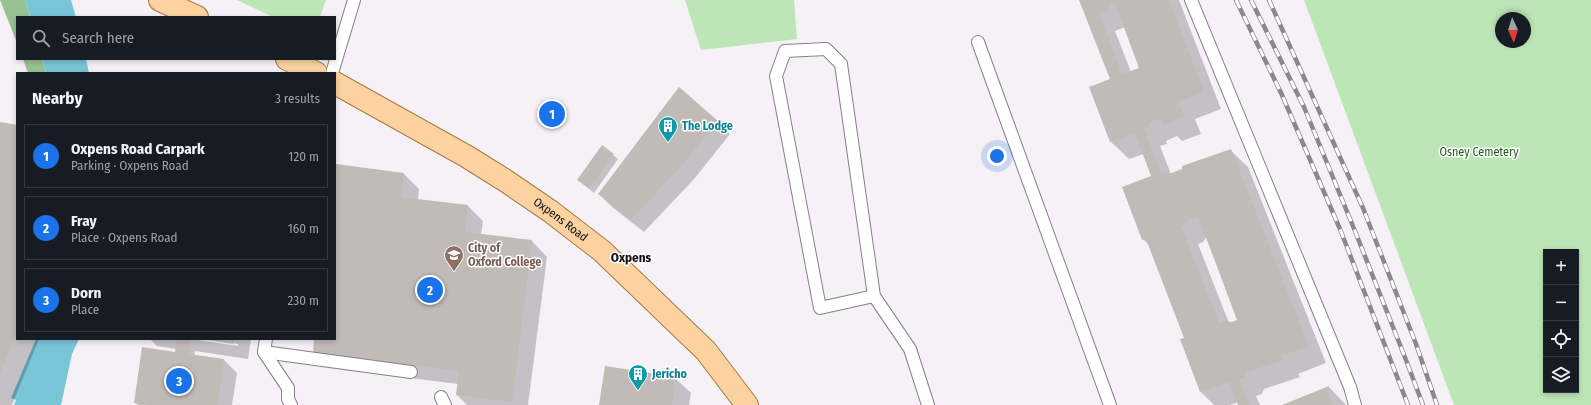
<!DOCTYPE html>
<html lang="en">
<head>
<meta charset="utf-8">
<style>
  body { margin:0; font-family:"Fira Sans Condensed",sans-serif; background:#20242c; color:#f1f3f6 }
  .controls { position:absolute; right:12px; bottom:12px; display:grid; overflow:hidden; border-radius:0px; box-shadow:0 2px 6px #0003 }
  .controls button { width:36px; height:36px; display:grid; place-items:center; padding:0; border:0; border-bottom:1px solid #363941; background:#171b24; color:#f1f3f6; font:20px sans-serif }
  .compass { position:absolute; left:1495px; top:12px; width:36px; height:36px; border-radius:50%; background:#171b24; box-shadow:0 2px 6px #0003; rotate:176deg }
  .you { position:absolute; left:997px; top:156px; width:14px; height:14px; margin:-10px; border:3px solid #fff; border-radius:50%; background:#1a73e8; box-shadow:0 0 0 6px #1a73e833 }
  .badge { display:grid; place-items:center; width:26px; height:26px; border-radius:50%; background:#1a73e8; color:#fff; font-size:13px; font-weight:700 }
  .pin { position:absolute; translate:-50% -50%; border:2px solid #fff; box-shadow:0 1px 4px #0006 }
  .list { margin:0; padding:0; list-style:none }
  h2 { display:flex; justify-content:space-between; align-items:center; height:52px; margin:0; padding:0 16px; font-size:17px }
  h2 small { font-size:13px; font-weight:400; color:#9ea1a6 }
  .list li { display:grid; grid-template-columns:26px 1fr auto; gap:12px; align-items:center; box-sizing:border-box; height:64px; margin:0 8px 8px; padding:0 8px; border:1px solid #363941; border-radius:0px }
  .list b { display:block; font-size:15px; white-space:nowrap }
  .list p { margin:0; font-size:13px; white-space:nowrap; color:#9ea1a6 }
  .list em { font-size:13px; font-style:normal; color:#9ea1a6 }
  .icon { flex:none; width:22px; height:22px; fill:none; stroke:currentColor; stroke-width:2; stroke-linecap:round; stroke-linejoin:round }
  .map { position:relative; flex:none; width:1591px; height:405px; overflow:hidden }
  .search { position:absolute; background:#171b24; box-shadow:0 2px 6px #0003; left:16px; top:16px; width:320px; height:44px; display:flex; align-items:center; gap:10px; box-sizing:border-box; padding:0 14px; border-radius:0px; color:#9ea1a6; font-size:15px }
  .panel { position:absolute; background:#171b24; box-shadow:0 2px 6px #0003; left:16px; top:72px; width:320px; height:268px; border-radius:0px }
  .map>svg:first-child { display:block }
  .green { fill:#bde6b7; fill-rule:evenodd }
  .forest { fill:#98c291 }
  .water { fill:#79c6d9 }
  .shadow { fill:#0003; fill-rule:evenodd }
  .building { fill:#c0bbb7; fill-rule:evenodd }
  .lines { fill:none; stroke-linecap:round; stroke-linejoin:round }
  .service-casing { stroke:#858186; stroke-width:14 }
  .primary-casing { stroke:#a77a44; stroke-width:24 }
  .service { stroke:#fff; stroke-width:12 }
  .primary { stroke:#fbd2a0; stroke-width:22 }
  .rail-casing { stroke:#8b878b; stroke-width:4.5 }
  .rail { stroke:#fff; stroke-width:3; stroke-dasharray:9; stroke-linecap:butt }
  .labels { text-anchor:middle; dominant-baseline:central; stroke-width:3; stroke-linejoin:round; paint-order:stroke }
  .culture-label { font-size:12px; font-weight:bold; fill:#0d838f; stroke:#fff; text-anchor:start }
  .park-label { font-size:12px; fill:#265c1e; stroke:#fff }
  .street-label { font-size:12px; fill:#110f11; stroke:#fff }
  .education-label { font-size:12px; font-weight:bold; fill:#785e54; stroke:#fff; text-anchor:start }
  .neighbourhood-label { font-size:13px; font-weight:bold; fill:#110f11; stroke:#fff }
</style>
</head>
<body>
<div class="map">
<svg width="1591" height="405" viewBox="0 0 1591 405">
  <rect width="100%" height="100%" fill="#f6f1f7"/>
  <!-- green -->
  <g class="green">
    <path d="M237 0H326L320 17H273Z"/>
    <path d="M685 0H794L797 39 701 50Z"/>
    <path d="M1304 0H1591V405H1454ZM1501 18H1525V42H1501ZM1546 252H1576V390H1546Z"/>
  </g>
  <!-- forest -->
  <g class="forest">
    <path d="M0 0H25L30 17H17V43Z"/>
    <path d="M23 59H42L46 73H28Z"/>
  </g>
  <!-- water -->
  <g class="water">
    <path d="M25 0H71L76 17H30Z"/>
    <path d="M42 59H86L89 73H46Z"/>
    <path d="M36 339H79L72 354 61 405H14L16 400 11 398Z"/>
  </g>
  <!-- shadow -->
  <g class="shadow">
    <path d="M1080 0H1179L1221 109 1195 119 1201 134 1182 141 1177 136 1166 141 1167 144 1160 146 1171 174 1230 150 1248 167 1326 363 1298 374 1300 377 1264 389 1262 394 1256 396 1260 405H1239L1238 402 1230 405H1214L1200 391 1185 338 1150 246 1143 239 1153 176 1144 154 1129 159 1111 142 1090 88 1111 79ZM1125 27 1140 68 1131 72 1115 31ZM1207 236 1238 320 1229 323 1198 244 1203 242Z"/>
    <path d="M717 122 730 134 695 178 644 232 612 207 599 194Z"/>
    <path d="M0 123 17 125V339H39L12 405H0Z"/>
    <path d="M613 155 618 159 594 193 578 180Z"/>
    <path d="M337 165 404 174 419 189 418 200 468 206 483 221 481 235 532 241 547 257 528 405H467L457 395 458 384 329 368 314 353 315 339H335V180Z"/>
    <path d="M150 339H191L238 346V344L203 339H251L248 359 195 351 194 356 224 360 237 373 232 405H138L135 402 176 353V349L157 346Z"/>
    <path d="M675 378 691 393 689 405H600Z"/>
    <path d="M1329 387 1346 405H1284Z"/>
  </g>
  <!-- building -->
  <g class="building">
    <path d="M1079 0H1169L1204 92 1178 102 1184 116 1164 124 1161 118 1149 123 1150 126 1144 128 1160 172 1163 171 1169 174 1182 169V166L1231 149 1309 346 1282 356 1283 360 1246 372 1245 377 1239 379 1249 405H1238L1229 382 1200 392 1180 339 1184 338 1146 239 1142 240 1122 187 1151 176 1135 133 1110 142 1089 87 1110 79ZM1110 3H1115L1139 68 1122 74 1099 14 1108 10ZM1198 216 1237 320 1232 322 1225 321 1219 323 1181 226 1186 224 1188 219Z"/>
    <path d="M679 87 718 121 682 165 631 220 598 194Z"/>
    <path d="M0 122 17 125V332L0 373Z"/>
    <path d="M602 145 614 154 589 188 577 180Z"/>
    <path d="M336 164 404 173 401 197 468 205 465 232 532 240 512 402 456 395 459 371 313 353 314 339H335Z"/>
    <path d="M177 339H191L189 354 224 359 218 405H149L134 403 142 347 175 352Z"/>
    <path d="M203 339H234L233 344Z"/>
    <path d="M605 366 676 377 672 405H599Z"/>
    <path d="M1329 386 1328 394 1333 405H1282Z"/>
  </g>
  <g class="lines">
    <defs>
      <g id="service">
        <path d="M1191 0 1350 387 1355 405"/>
        <path d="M978 42 1110 405"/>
        <path d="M332 73 354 0"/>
        <path d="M874 296 820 308 776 76 785 51 826 49 841 64 874 296 910 349 928 405"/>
        <path d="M266 339 264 352 288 388V399L291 405"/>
        <path d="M264 352 411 372"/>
        <path d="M441 397 445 405"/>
      </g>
      <g id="primary">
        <path d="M160 0 197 17"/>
        <path d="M287 59 316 73"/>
        <path id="s1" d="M335 83 466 156 506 181 550 211 602 251 706 351 747 405"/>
      </g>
    </defs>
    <!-- service casing -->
    <use href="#service" class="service-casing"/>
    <!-- primary casing -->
    <use href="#primary" class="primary-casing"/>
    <!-- service -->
    <use href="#service" class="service"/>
    <!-- primary -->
    <use href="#primary" class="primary"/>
    <defs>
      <g id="rail">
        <path d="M1236 0 1282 95 1340 229 1408 405"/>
        <path d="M1251 0 1304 107 1355 231 1406 360 1423 405"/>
        <path d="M1269 0 1363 208 1416 344 1437 405"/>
      </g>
    </defs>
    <!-- rail casing -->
    <use href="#rail" class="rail-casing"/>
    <!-- rail -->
    <use href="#rail" class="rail"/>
  </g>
  <!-- icons -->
  <defs>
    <symbol id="building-pin" viewBox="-11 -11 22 30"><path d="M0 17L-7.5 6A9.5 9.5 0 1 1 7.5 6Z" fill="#0f9aa8" stroke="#fff"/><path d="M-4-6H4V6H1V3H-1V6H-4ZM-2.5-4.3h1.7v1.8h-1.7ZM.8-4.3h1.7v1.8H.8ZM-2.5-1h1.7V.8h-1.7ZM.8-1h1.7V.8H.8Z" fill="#fff"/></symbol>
    <symbol id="university-pin" viewBox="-11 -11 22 30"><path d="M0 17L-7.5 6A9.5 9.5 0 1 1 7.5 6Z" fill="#8d6e63" stroke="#fff"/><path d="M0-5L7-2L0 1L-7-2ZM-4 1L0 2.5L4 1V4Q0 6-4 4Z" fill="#fff"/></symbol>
  </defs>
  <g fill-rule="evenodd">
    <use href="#building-pin" x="657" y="115" width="22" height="30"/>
    <use href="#university-pin" x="443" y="244" width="22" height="30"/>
    <use href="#building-pin" x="627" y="363" width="22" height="30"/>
  </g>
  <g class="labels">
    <!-- culture labels -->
    <g class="culture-label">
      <text x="682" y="126">The Lodge</text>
      <text x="652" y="374">Jericho</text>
    </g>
    <!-- park labels -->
    <g class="park-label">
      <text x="1479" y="152">Osney Cemetery</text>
    </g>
    <!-- street labels -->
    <g class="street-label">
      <text stroke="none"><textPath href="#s1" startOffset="264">Oxpens Road</textPath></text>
    </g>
    <!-- education labels -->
    <g class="education-label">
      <text x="468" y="248">City of<tspan x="468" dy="14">Oxford College</tspan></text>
    </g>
    <!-- neighbourhood labels -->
    <g class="neighbourhood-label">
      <text x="631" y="257">Oxpens</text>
    </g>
  </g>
</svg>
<div class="controls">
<button>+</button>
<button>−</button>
<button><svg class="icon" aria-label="locate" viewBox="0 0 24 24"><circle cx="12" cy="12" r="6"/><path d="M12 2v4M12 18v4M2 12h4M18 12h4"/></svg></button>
<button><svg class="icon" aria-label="layers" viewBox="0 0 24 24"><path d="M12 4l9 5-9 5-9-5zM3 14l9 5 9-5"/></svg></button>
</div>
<svg class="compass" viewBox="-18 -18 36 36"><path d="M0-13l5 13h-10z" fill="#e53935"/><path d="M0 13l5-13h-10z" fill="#9ea1a6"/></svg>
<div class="you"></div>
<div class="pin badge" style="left:552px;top:114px">1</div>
<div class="pin badge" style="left:430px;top:290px">2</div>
<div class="pin badge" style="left:179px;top:381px">3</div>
<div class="search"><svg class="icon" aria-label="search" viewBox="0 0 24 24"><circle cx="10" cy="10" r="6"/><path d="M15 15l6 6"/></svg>Search here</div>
<section class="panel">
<h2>Nearby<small>3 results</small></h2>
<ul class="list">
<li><span class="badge">1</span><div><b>Oxpens Road Carpark</b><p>Parking · Oxpens Road</p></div><em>120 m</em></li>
<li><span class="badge">2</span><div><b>Fray</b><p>Place · Oxpens Road</p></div><em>160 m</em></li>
<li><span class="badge">3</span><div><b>Dorn</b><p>Place</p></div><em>230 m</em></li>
</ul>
</section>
</div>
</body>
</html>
